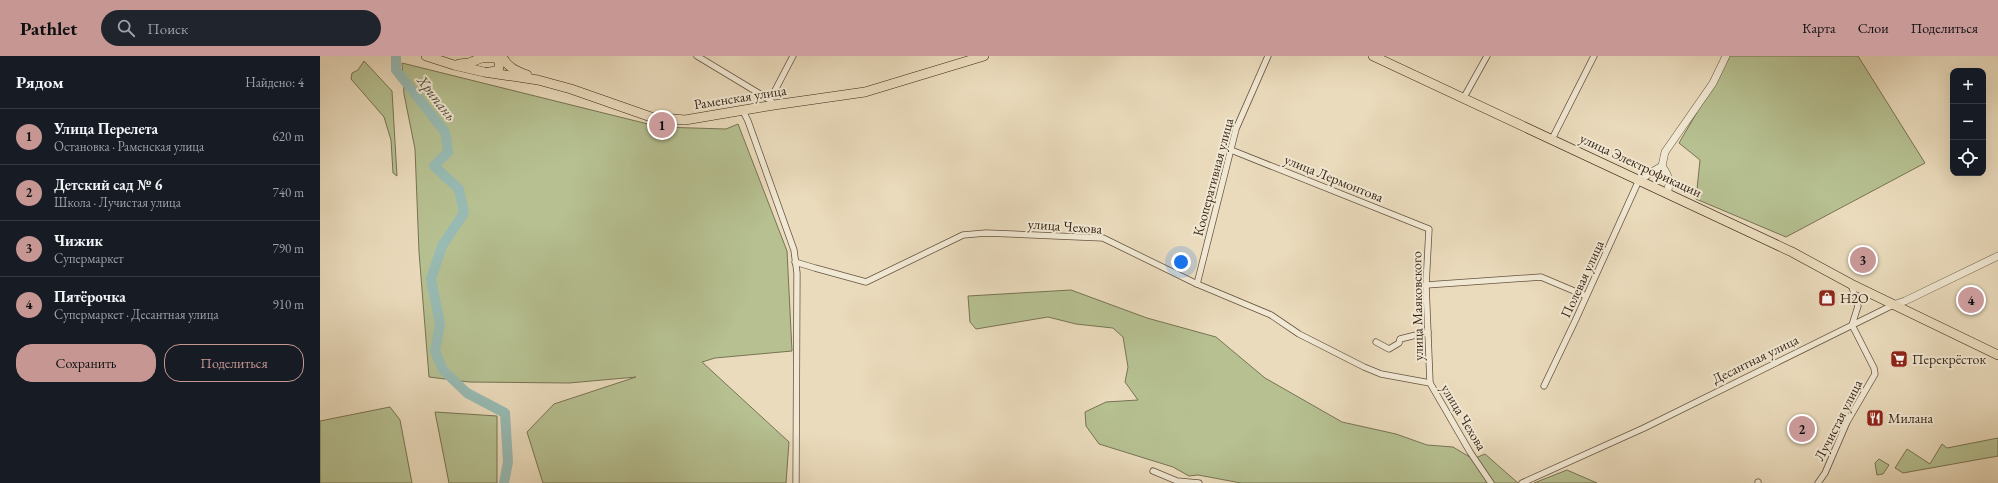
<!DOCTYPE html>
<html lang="ru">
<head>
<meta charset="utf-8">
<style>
  body { margin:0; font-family:"EB Garamond",serif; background:#20242c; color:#f1f3f6 }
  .controls { position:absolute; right:12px; top:12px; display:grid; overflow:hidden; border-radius:8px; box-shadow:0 4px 16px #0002 }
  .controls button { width:36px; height:36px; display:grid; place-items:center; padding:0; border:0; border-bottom:1px solid #363941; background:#171b24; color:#f1f3f6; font:20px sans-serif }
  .you { position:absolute; left:861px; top:206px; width:14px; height:14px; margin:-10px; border:3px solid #fff; border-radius:50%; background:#1a73e8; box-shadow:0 0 0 6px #1a73e833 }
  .badge { display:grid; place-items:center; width:26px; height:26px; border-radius:50%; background:#c59692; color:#111; font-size:13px; font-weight:700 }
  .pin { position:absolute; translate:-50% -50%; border:2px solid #fff; box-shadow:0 1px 4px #0006 }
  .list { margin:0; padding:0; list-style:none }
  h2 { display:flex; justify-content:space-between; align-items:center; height:52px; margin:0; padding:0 16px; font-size:17px }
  h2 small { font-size:13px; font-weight:400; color:#9ea1a6 }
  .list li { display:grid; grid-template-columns:26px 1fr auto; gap:12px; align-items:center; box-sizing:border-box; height:56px; padding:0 16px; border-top:1px solid #363941 }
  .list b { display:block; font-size:15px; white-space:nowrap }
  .list p { margin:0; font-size:13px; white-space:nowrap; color:#9ea1a6 }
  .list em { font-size:13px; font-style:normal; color:#9ea1a6 }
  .actions { display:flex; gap:8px; padding:12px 16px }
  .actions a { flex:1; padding:9px 0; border:1px solid #c59692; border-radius:16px; text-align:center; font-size:14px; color:#c59692 }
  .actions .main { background:#c59692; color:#111 }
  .icon { flex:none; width:22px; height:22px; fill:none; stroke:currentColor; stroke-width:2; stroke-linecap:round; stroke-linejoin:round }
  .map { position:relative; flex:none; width:1678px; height:427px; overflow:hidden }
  header { display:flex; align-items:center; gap:24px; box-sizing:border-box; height:56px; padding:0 20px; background:#c59692; color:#111 }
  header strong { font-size:19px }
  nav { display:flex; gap:22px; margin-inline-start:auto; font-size:14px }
  .search { width:280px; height:36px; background:#20242c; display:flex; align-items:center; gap:10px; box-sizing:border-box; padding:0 14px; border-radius:22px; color:#9ea1a6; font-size:15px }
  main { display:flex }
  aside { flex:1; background:#171b24 }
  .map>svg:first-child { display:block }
  .green { fill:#b6c091; stroke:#787354 }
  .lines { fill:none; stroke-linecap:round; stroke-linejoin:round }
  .river { stroke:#98bbb4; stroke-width:10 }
  .minor-casing { stroke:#655340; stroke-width:7 }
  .tertiary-casing { stroke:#655340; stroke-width:8 }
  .primary-casing { stroke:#392617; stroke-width:10 }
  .minor { stroke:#f1e8d3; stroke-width:5.5 }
  .tertiary { stroke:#f1e8d3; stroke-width:7 }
  .primary { stroke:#eadbbc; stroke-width:9 }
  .labels { text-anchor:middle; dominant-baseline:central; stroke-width:4; stroke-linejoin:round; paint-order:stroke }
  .street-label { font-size:14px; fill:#392617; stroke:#f1e8d3 }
  .poi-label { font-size:14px; fill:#392617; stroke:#f1e8d3; text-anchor:start }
  .water-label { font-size:15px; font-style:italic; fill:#514b3e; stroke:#f1e8d3 }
</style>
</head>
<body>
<header>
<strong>Pathlet</strong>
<div class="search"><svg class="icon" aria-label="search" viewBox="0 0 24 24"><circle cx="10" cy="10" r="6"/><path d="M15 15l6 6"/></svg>Поиск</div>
<nav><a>Карта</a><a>Слои</a><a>Поделиться</a></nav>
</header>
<main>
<aside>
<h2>Рядом<small>Найдено: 4</small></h2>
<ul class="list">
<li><span class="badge">1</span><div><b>Улица Перелета</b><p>Остановка · Раменская улица</p></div><em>620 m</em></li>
<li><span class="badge">2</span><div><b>Детский сад № 6</b><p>Школа · Лучистая улица</p></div><em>740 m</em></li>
<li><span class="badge">3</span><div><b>Чижик</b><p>Супермаркет</p></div><em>790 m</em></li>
<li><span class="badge">4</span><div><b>Пятёрочка</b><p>Супермаркет · Десантная улица</p></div><em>910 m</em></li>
</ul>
<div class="actions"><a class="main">Сохранить</a><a>Поделиться</a></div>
</aside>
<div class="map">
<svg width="1678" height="427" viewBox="0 0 1678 427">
  <rect width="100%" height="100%" fill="#eadbbc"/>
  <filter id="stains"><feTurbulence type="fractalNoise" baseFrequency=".005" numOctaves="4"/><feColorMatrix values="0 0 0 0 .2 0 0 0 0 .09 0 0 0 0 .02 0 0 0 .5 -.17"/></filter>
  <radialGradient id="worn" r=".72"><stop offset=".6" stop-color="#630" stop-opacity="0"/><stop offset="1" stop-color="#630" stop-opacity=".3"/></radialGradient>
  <!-- green -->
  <g class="green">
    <path d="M1410 0H1538L1605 107 1466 181 1376 143 1380 104 1359 87Z"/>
    <path d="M44 5 72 35 77 120 73 117 71 84 64 61 31 23 32 17 38 14Z"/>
    <path d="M82 7 340 71 406 73 418 68 467 195 472 295 395 302 382 306 469 386 466 427H223L207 376 234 348 316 321 249 327 149 326 109 321 99 196 95 93 84 38Z"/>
    <path d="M751 234 827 262 896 281 945 322 1022 366 1076 378 1107 389 1133 391 1153 403 1165 398 1198 427H921L878 419 869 420 853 411 779 388 766 370 765 356 786 346 818 344 805 326 808 311 803 281 793 272 756 268 728 261 656 273 650 266 648 240Z"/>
    <path d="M70 351 80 364 92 427H0V365Z"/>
    <path d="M115 356 177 360V427H129Z"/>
    <path d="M1678 382V400L1583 417 1575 412 1587 393 1610 408 1622 388 1627 392Z"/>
    <path d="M1559 403 1569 409 1563 418 1557 419 1555 407Z"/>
    <path d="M1247 414 1277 427H1214Z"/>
  </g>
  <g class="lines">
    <!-- river -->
    <path class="river" d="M76 0V14L125 76 128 96 114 110 139 133 144 157 122 190 111 223 120 268 115 295 123 314 147 337 185 357 188 406 184 427"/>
    <defs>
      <g id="minor">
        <path d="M377 0 450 44 454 49"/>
        <path d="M1143 43 1167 0"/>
        <path d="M450 44 473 0"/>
        <path d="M423 55 428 65 474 194 477 217 476 427"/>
        <path d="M1232 83 1274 0"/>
        <path d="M911 94 1109 173 1106 229 1110 327"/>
        <path d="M475 206 495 212 546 226 643 179 666 177 783 182 877 228 951 259 979 278 1044 311 1061 318 1110 327 1150 396 1171 427"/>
        <path d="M877 228 916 73 948 0"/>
        <path d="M1106 229 1221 221 1266 240"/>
        <path d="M1056 286 1069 293 1079 287 1080 283 1108 276"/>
        <path d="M1224 330 1256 263 1319 124"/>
        <path d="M833 415 857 425 879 427"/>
        <path d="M1202 427 1324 372 1573 249"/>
        <path d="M1438 427V426"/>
        <path d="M1498 427 1505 417 1527 366 1555 318 1554 312 1532 269 1538 250 1531 228"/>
      </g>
      <g id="tertiary">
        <path d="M1342 110C1349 120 1351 126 1347 137"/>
        <path d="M1319 124 1342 110 1345 96 1393 27 1406 0"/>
        <path d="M1573 249 1585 245 1678 200"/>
      </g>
      <g id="primary">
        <path d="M106 0 134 9 164 16 218 24 251 33 331 61 365 64 454 49 545 36 664 0"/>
        <path d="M182 0C187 11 196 15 207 19"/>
        <path d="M1053 0 1472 196 1531 228 1678 299"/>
        <path d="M163 2H176L180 6 178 15 169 16"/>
        <path d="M139 8 149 7 166 0"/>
      </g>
    </defs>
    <!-- minor casing -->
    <use href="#minor" class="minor-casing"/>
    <!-- tertiary casing -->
    <use href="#tertiary" class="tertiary-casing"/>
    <!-- primary casing -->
    <use href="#primary" class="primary-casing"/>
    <!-- minor -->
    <use href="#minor" class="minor"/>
    <!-- tertiary -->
    <use href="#tertiary" class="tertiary"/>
    <!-- primary -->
    <use href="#primary" class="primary"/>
  </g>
  <!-- icons -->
  <defs>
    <symbol id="shop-square" viewBox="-11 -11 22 22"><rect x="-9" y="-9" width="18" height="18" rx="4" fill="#8f2418" stroke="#f1e8d3"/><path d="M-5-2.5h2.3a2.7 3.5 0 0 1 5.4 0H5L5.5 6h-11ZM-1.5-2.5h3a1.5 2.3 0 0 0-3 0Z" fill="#fff"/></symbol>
    <symbol id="supermarket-square" viewBox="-11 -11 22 22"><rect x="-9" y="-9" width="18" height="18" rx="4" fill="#8f2418" stroke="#f1e8d3"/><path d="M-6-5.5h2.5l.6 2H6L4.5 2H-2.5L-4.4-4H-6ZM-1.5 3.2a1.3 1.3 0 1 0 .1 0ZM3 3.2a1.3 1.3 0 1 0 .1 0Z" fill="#fff"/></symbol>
    <symbol id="restaurant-square" viewBox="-11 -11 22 22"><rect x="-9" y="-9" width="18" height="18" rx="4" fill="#8f2418" stroke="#f1e8d3"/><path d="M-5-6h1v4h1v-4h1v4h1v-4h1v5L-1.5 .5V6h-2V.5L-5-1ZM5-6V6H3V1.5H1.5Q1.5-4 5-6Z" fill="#fff"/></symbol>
  </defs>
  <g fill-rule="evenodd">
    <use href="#shop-square" x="1497" y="232" width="20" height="20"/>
    <use href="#supermarket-square" x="1569" y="293" width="20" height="20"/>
    <use href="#restaurant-square" x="1545" y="352" width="20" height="20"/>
  </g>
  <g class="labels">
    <!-- street labels -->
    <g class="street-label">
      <text transform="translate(420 41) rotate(-9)">Раменская улица</text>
      <text transform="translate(1321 109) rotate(25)">улица Электрофикации</text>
      <text transform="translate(893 121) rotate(-75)">Кооперативная улица</text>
      <text transform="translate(1014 122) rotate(22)">улица Лермонтова</text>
      <text transform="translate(745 170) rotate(4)">улица Чехова</text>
      <text transform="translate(1262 223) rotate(-65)">Полевая улица</text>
      <text transform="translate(1097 250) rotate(-91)">улица Маяковского</text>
      <text transform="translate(1435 303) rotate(-26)">Десантная улица</text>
      <text transform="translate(1144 361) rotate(59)">улица Чехова</text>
      <text transform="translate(1518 364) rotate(-63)">Лучистая улица</text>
    </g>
    <!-- poi labels -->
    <g class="poi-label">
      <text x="1520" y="242">H2O</text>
      <text x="1592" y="303">Перекрёсток</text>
      <text x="1568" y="362">Милана</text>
    </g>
    <!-- water labels -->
    <g class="water-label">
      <text transform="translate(117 42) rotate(52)">Хрипань</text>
    </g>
  </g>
  <rect width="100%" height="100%" filter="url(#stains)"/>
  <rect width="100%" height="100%" fill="url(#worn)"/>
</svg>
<div class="controls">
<button>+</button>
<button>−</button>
<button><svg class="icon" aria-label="locate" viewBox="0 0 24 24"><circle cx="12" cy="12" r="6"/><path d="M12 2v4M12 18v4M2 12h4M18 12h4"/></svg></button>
</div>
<div class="you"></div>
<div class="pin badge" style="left:342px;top:69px">1</div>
<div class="pin badge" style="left:1482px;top:373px">2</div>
<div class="pin badge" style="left:1543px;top:204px">3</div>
<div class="pin badge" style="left:1651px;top:244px">4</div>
</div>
</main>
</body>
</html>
